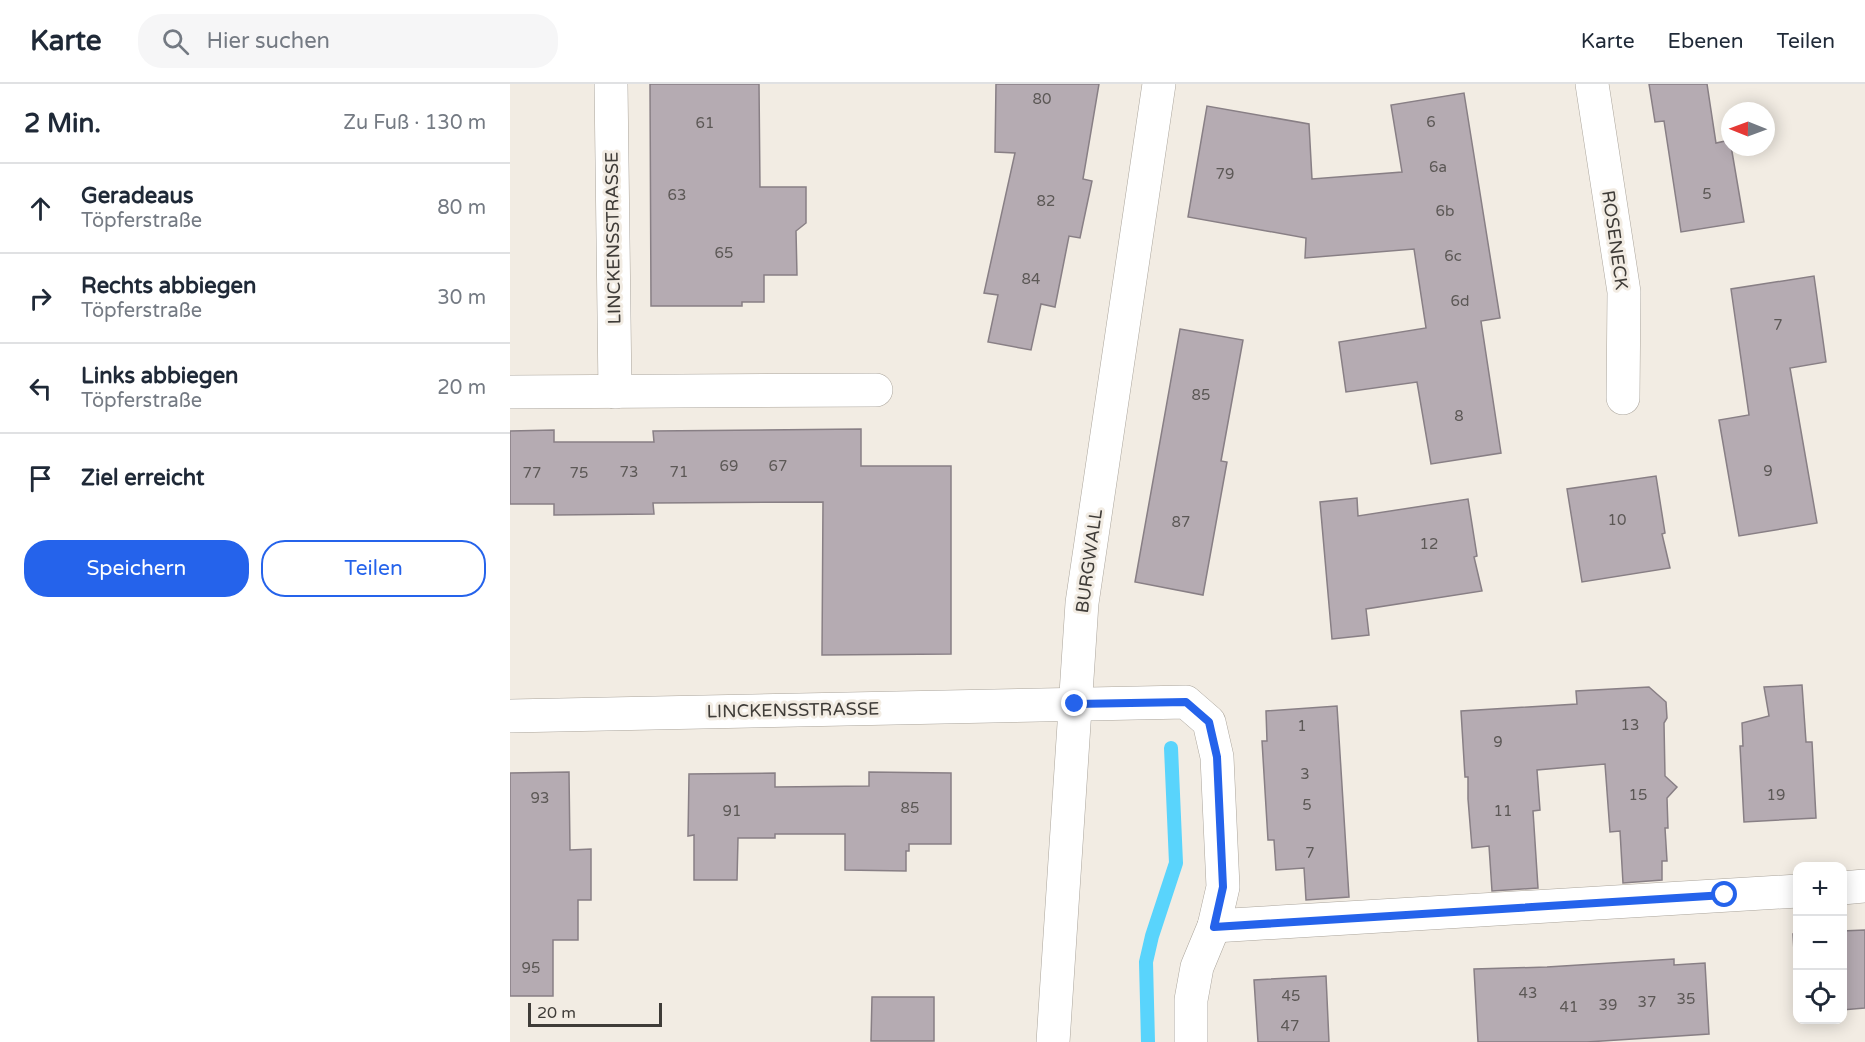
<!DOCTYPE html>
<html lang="de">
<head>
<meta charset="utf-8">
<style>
  body { margin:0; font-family:"Varela Round",sans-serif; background:#f6f6f7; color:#1f2937 }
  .controls { position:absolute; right:18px; bottom:18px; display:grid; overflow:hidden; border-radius:12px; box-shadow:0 3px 15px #0003 }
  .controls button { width:54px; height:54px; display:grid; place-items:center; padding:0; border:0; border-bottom:2px solid #e0e1e3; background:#fff; color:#1f2937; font:30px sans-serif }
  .compass { position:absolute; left:1211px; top:18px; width:54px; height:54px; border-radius:50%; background:#fff; box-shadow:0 3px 15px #0003; rotate:271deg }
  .scale { position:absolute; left:18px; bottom:15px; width:134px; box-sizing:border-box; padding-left:6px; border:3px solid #3f3c38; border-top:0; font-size:16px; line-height:21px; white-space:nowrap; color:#3f3c38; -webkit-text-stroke:4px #f2ece3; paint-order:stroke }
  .stop { position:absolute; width:18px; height:18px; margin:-14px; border:4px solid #2563eb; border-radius:50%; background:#fff }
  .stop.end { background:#2563eb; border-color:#fff; box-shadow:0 2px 6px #0008 }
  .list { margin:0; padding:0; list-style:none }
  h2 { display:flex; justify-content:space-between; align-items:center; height:78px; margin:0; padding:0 24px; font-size:26px }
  h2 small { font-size:20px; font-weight:400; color:#747a83 }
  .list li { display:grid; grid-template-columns:39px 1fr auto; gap:18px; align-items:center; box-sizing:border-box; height:90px; padding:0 24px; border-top:2px solid #e0e1e3 }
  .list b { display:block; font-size:22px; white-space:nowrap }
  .list p { margin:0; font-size:20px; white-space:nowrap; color:#747a83 }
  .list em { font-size:20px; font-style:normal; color:#747a83 }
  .actions { display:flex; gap:12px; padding:18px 24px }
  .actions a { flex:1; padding:14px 0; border:2px solid #2563eb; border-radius:24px; text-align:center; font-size:21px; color:#2563eb }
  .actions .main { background:#2563eb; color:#fff }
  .icon { flex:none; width:33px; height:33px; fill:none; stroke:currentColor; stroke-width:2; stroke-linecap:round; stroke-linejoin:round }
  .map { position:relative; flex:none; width:1355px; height:958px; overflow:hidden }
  header { display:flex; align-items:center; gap:36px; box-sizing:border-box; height:84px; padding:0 30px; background:#fff; border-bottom:2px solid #e0e1e3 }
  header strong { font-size:28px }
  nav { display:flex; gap:33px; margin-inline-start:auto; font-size:21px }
  .search { width:420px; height:54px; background:#f6f6f7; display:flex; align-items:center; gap:15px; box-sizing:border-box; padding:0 21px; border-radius:24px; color:#747a83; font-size:22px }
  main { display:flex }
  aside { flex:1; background:#fff }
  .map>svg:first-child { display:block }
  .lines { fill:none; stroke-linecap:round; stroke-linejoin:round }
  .stream { stroke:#59d4fc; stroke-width:14 }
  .building { fill:#b5abb2; stroke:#887f85; stroke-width:1.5 }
  .street-casing { stroke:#aba59c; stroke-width:34 }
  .street { stroke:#fff; stroke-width:33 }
  .route { stroke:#2563eb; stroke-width:8 }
  .labels { text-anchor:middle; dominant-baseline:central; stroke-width:6; stroke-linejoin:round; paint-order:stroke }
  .number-label { font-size:15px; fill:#5c5856 }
  .street-label { font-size:18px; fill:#3f3c38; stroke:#f2ece3 }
</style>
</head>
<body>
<header>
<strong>Karte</strong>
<div class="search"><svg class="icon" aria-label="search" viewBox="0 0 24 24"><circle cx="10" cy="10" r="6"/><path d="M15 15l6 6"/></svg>Hier suchen</div>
<nav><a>Karte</a><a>Ebenen</a><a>Teilen</a></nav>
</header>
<main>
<aside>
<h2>2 Min.<small>Zu Fuß · 130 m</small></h2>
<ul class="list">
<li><svg class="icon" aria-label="ahead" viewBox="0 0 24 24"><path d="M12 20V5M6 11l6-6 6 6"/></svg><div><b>Geradeaus</b><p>Töpferstraße</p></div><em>80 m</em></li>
<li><svg class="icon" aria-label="right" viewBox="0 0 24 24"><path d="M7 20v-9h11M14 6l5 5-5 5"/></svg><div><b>Rechts abbiegen</b><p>Töpferstraße</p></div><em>30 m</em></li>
<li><svg class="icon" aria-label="left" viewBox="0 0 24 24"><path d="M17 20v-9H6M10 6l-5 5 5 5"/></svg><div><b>Links abbiegen</b><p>Töpferstraße</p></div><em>20 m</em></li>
<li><svg class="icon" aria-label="arrive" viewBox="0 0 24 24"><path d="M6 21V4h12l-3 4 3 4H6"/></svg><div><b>Ziel erreicht</b></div></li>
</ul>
<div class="actions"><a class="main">Speichern</a><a>Teilen</a></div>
</aside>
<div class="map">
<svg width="1355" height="958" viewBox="0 0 1355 958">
  <rect width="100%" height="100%" fill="#f2ece3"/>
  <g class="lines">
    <!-- stream -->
    <path class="stream" d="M638 958 636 878 642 852 666 779 661 664"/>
  </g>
  <!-- building -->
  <g class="building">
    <path d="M140 0H249L250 103H296V139L286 147 287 191H254V218H232V222H141Z"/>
    <path d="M486 0H589L573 95 582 97 570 154 559 152 545 223 531 220 521 266 478 258 488 211 474 209 505 69 485 68Z"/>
    <path d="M1139 0H1197L1206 59 1220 56 1234 138 1171 148 1154 37 1145 38Z"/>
    <path d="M954 9 990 234 971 237 991 369 921 380 907 298 836 308 829 258 916 244 904 165 795 174 796 154 678 133 697 22 799 40 802 95 892 88 881 21Z"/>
    <path d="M1304 192 1316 278 1280 284 1307 439 1229 452 1209 336 1239 331 1221 205Z"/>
    <path d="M670 245 733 256 711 377 717 378 693 511 625 498Z"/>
    <path d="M351 345V382H441V570L312 571 313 418 143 419 144 430 44 431V420H0V347L44 346V358H144L143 347Z"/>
    <path d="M1146 392 1155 449 1152 450 1160 484 1072 498 1057 405Z"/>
    <path d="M847 414 848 432 958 415 967 472 964 473 972 507 856 525 859 551 822 555 810 418Z"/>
    <path d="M1292 601 1296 658H1302L1306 734 1234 738 1230 662H1233L1232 639 1259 632 1254 603Z"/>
    <path d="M1139 603 1156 618 1157 634 1154 639 1155 692 1167 703 1157 714 1158 744H1155L1157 777H1152V796L1113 799 1110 747 1100 748 1095 680 1027 686 1030 726 1023 727 1028 804 982 807 979 762 962 764 958 715V693H955L951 627 1067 620 1066 607Z"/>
    <path d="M827 622 839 813 796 816 794 784 766 786 764 756H758L752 657H757L756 627Z"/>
    <path d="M59 688 60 766 81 765V816H68V856H43V912H0V689Z"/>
    <path d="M359 688 441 689V760H399V767H396V787L335 786V750H265V754H228L227 796H184V751L178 752 179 690 265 689V703L359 702Z"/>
    <path d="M1355 846V924L1332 926V847Z"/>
    <path d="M1283 850H1287V921Z"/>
    <path d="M1164 875V881L1195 879 1199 950 1077 958H968L964 885 1037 883Z"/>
    <path d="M816 892 819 958H748L744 896Z"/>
    <path d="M362 913H424V957H361Z"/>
  </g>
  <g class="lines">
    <defs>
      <g id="street">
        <path d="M101 0 105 308"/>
        <path d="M1082 0 1114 208 1113 314"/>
        <path d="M0 308 366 306"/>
        <path d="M0 632 676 618 699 638 707 673 713 803 704 842 687 883 681 916V958"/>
        <path d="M1332 804 1355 802"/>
        <path d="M704 842 1288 807"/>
        <path d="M543 958 572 519 649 0"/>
      </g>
    </defs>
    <!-- street casing -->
    <use href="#street" class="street-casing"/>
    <!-- street -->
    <use href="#street" class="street"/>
  </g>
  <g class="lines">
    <!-- route -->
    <path class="route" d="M565 620 676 618 699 638 707 673 713 803 704 843 1215 811"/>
  </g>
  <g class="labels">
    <!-- number labels -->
    <g class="number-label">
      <text x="532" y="15">80</text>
      <text x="921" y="38">6</text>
      <text x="195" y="39">61</text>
      <text x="928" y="83">6a</text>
      <text x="715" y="90">79</text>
      <text x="1197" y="110">5</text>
      <text x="167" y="111">63</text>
      <text x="536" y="117">82</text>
      <text x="935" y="127">6b</text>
      <text x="214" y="169">65</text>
      <text x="943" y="172">6c</text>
      <text x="521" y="195">84</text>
      <text x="950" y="217">6d</text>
      <text x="1268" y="241">7</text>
      <text x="691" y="311">85</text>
      <text x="949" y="332">8</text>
      <text x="219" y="382">69</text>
      <text x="268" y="382">67</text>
      <text x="1258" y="387">9</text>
      <text x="119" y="388">73</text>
      <text x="169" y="388">71</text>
      <text x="22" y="389">77</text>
      <text x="69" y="389">75</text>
      <text x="1107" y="436">10</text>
      <text x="671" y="438">87</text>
      <text x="919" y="460">12</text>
      <text x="1120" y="641">13</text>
      <text x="792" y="642">1</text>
      <text x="988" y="658">9</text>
      <text x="795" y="690">3</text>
      <text x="1128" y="711">15</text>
      <text x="1266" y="711">19</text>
      <text x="30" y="714">93</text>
      <text x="797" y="721">5</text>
      <text x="400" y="724">85</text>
      <text x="222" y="727">91</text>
      <text x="993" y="727">11</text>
      <text x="800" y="769">7</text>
      <text x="21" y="884">95</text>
      <text x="1018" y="909">43</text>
      <text x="781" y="912">45</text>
      <text x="1176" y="915">35</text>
      <text x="1137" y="918">37</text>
      <text x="1098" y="921">39</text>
      <text x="1059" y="923">41</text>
      <text x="780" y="942">47</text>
    </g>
    <!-- street labels -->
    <g class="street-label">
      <text transform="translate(103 154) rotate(-91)">LINCKENSSTRASSE</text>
      <text transform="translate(1105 156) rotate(82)">ROSENECK</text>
      <text transform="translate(579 477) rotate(-82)">BURGWALL</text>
      <text transform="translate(283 626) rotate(-1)">LINCKENSSTRASSE</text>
    </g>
  </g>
</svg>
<div class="controls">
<button>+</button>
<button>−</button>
<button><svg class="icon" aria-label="locate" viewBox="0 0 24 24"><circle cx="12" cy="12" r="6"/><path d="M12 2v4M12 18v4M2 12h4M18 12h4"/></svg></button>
</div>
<svg class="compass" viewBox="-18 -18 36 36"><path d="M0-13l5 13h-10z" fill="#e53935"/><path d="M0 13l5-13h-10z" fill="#747a83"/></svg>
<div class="scale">20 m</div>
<div class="stop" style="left:1215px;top:811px"></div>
<div class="stop end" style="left:565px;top:620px"></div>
</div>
</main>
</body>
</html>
